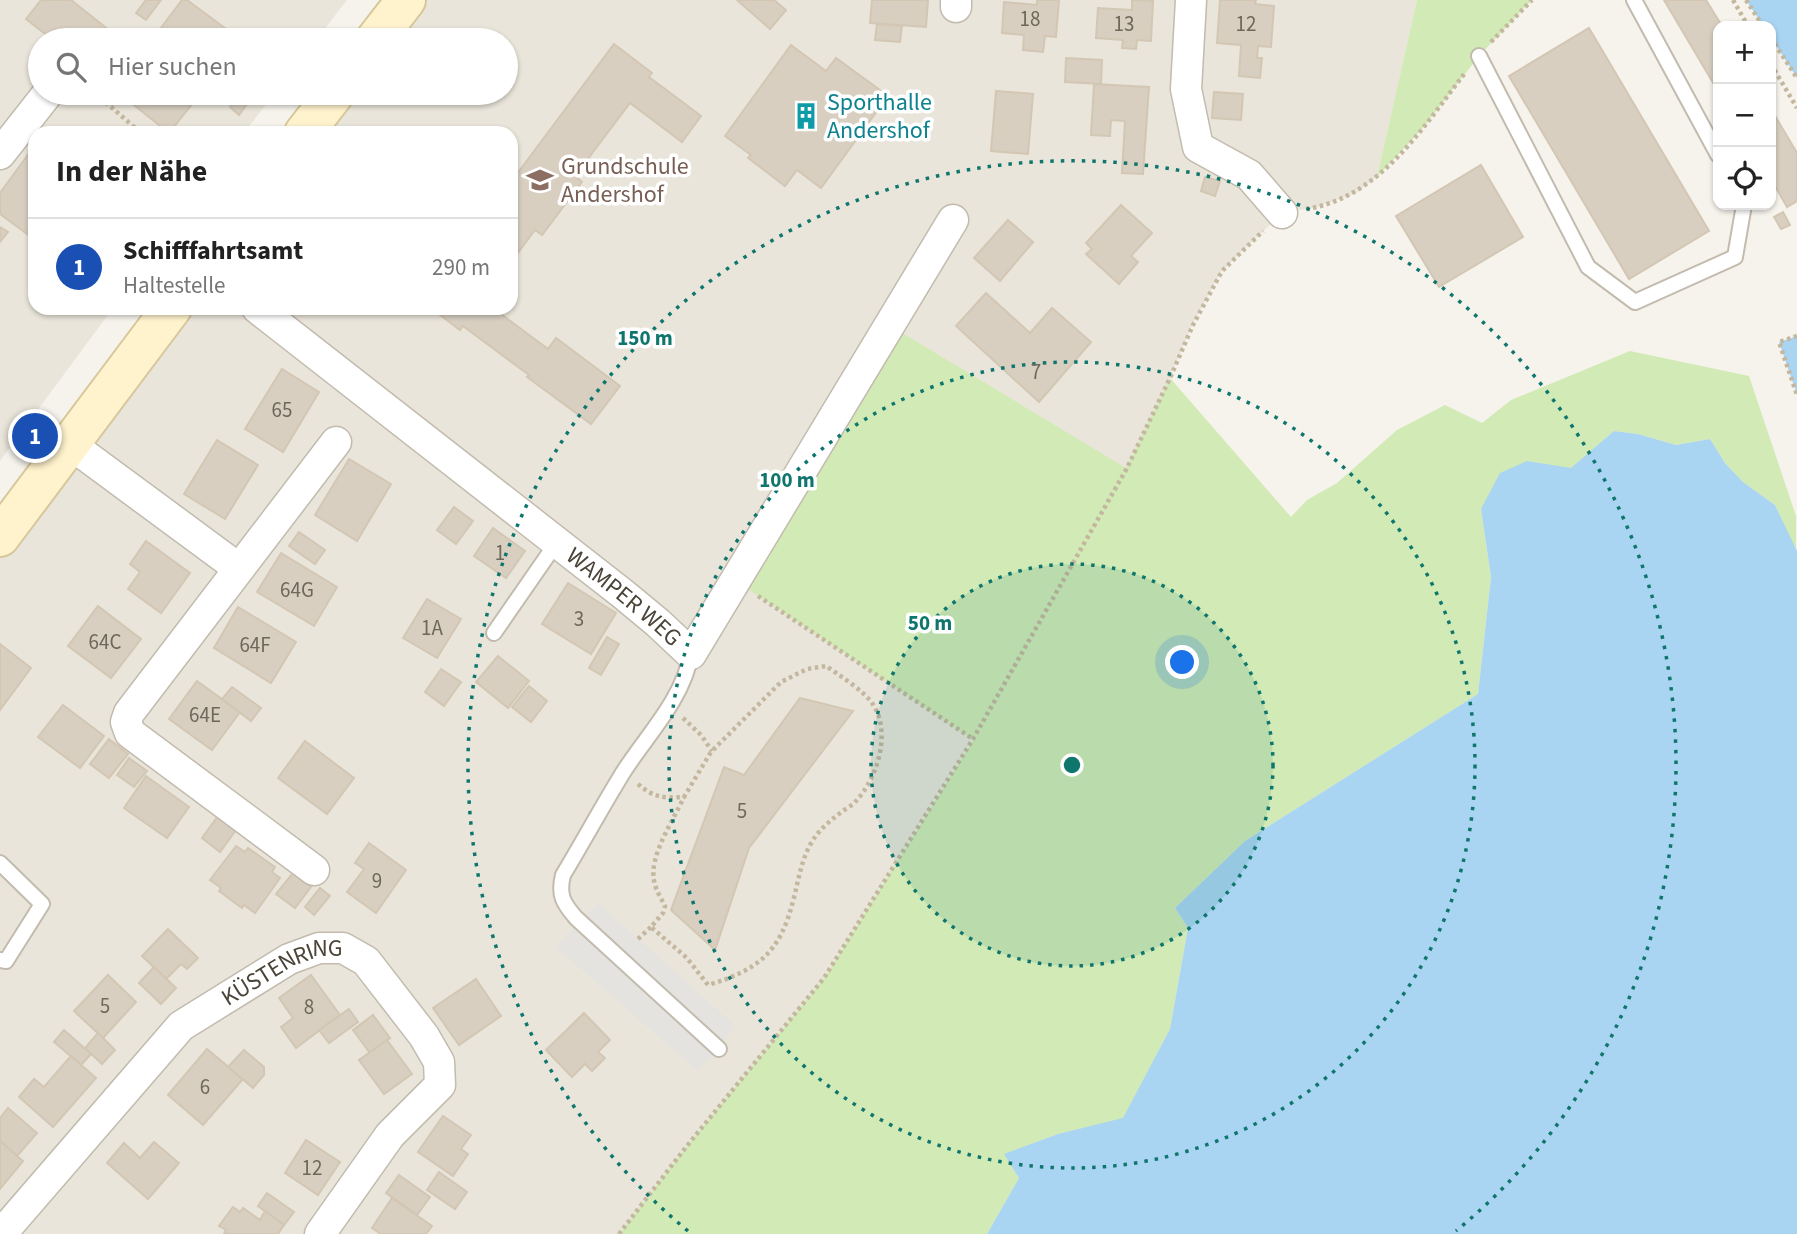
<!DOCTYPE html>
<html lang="de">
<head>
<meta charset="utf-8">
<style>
  body { margin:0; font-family:"Source Sans 3",sans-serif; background:#f2f2f2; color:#222 }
  .controls { position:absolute; right:21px; top:21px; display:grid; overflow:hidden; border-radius:14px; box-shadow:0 2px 5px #0004 }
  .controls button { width:63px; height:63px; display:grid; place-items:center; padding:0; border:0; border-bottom:2px solid #e0e0e0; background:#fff; color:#222; font:35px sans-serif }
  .you { position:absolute; left:1183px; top:663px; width:24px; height:24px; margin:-18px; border:5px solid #fff; border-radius:50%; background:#1a73e8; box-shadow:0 0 0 10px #1a73e833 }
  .badge { display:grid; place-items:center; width:46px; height:46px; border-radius:50%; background:#fc3f1d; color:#fff; font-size:23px; font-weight:700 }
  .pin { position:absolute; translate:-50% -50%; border:4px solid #fff; box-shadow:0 2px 7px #0006 }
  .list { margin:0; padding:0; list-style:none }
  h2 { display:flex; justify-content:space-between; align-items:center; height:91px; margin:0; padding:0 28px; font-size:30px }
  h2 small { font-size:23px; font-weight:400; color:#767676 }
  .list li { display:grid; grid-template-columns:46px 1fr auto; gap:21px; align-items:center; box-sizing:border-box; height:98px; padding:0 28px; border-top:2px solid #e0e0e0 }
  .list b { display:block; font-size:26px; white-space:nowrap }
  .list p { margin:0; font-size:23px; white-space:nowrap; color:#767676 }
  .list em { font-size:23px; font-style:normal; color:#767676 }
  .icon { flex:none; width:38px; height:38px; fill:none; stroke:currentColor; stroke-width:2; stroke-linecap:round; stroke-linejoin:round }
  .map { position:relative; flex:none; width:1797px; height:1234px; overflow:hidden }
  .search { position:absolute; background:#fff; box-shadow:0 2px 5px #0004; left:28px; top:28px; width:490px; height:77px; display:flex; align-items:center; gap:18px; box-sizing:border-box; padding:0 24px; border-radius:38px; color:#767676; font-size:26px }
  .panel { position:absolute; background:#fff; box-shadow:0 2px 5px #0004; left:28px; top:126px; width:490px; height:189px; border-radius:21px }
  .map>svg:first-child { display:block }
  .residential { fill:#eae5da }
  .green { fill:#d2eab5 }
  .parking { fill:#e5e3e0 }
  .water { fill:#a9d4f2 }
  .building { fill:#d8cfc1; stroke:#d3c7b4; stroke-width:2 }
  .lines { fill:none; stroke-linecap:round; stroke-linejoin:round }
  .service-casing { stroke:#c2bbae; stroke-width:18 }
  .minor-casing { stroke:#c2bbae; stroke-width:33 }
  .secondary-casing { stroke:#d6c79b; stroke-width:42 }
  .path { stroke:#c4b79f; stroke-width:4.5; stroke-dasharray:3.5 3.5; stroke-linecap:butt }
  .service { stroke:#fff; stroke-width:14 }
  .minor { stroke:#fff; stroke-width:30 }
  .secondary { stroke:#fff3cd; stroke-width:38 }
  .ring { fill:none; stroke:#0f766e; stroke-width:3.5; stroke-dasharray:3.5 7 }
  .labels { text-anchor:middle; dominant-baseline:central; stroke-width:7; stroke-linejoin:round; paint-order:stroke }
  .number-label { font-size:21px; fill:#6e675b }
  .culture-label { font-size:24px; fill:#0d838f; stroke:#fff; text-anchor:start }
  .education-label { font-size:24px; fill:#785e54; stroke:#fff; text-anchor:start }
  .street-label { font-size:24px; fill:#4b4439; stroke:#fff }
  .centre { fill:#0f766e; stroke:#fff; stroke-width:3.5 }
  .ring-label { font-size:21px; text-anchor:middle; font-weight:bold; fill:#0f766e; stroke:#fff; stroke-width:7; stroke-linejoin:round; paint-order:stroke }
</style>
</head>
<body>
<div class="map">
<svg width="1797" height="1234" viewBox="0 0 1797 1234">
  <rect width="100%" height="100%" fill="#f6f3ec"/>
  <!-- residential -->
  <g class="residential">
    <path d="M0 0H347L316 40H40V93H275L244 133H35V308H113L0 461Z"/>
    <path d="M406 0H1417L1377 177 1354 194 1317 207 1282 213 1222 271 1192 325 1170 378 1127 468 973 739 824 978 686 1147 619 1234H0V537L172 308H511V133H304L335 93H506V40H375Z"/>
  </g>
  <!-- green -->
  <g class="green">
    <path d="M1417 0H1532L1479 56 1423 128 1377 177Z"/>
    <path d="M889 325 1126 468 1170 378 1291 517 1307 500 1337 483 1397 430 1445 405 1482 423 1511 400 1630 351 1749 376 1796 516V550L1775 505 1743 482 1725 463 1710 439 1676 445 1638 434 1614 431 1571 469 1527 461 1481 509 1491 577 1478 694 1245 841 1175 908 1188 928 1170 1029 1123 1119 1058 1134 1005 1154 1019 1178 987 1234H619L686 1147 824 978 973 740 736 581Z"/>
  </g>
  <!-- parking -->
  <path class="parking" d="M598 903 734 1025 719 1049 697 1070 556 947Z"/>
  <!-- water -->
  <g class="water">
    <path d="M1746 0H1797V78L1771 38V26H1763Z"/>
    <path d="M1797 336V395L1779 342Z"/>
    <path d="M1614 431 1638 434 1676 445 1710 439 1725 463 1743 482 1775 505 1797 551V1234H987L1019 1178 1004 1154 1058 1134 1123 1118 1170 1029 1188 928 1175 908 1245 841 1478 694 1491 577 1481 509 1500 473 1527 461 1571 468Z"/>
  </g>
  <!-- building -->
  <g class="building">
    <path d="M41 0H71L110 31 102 40H53L26 19Z"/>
    <path d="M146 0H161L146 20 136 13Z"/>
    <path d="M182 0H187L241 40H158L154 37Z"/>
    <path d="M737 0H774L786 10 770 29Z"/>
    <path d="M872 0H928L926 27 870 23Z"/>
    <path d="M1037 0H1059L1056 37 1045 36 1043 52 1023 50 1024 35 1002 33 1004 2 1037 5Z"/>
    <path d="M1132 0 1153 1 1151 41 1137 40 1136 49 1122 48 1123 40 1096 38 1098 8 1132 10Z"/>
    <path d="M1220 0H1256L1255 4 1274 6 1271 47 1258 46 1257 58H1262L1260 78 1239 76 1241 45 1217 43Z"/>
    <path d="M1664 0H1706L1722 26H1718V91Z"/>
    <path d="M877 24 902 26 900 42 875 40Z"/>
    <path d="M1589 28 1709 231 1629 279 1509 76Z"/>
    <path d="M614 44 652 73 649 77 701 116 682 142 630 103 575 176 582 182 542 235 535 230 511 262V182Z"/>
    <path d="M791 45 826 71 836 58 888 96 821 188 797 170 785 186 748 158 751 155 725 136Z"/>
    <path d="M1066 58 1102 60 1101 84 1065 82Z"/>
    <path d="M1094 84 1149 87 1143 174 1122 173 1125 121 1111 120 1110 136 1091 135Z"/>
    <path d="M996 91 1033 94 1028 154 991 151Z"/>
    <path d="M1214 92 1243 94 1241 120 1212 118Z"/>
    <path d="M119 93H198L200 94 169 133Z"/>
    <path d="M240 93H252L254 94 239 115 230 107Z"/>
    <path d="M1771 109 1797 153V201L1787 207 1771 179Z"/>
    <path d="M35 145V209L33 212 35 213V229L30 236 0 214V193Z"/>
    <path d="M1481 165 1523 237 1439 287 1396 216Z"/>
    <path d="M1205 177 1220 181 1215 196 1201 191Z"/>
    <path d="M1121 205 1152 233 1131 256 1138 262 1119 284 1086 254 1092 249 1086 243Z"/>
    <path d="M1783 212 1790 225 1781 229 1774 217Z"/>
    <path d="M1008 220 1033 242 1000 281 974 258Z"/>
    <path d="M0 227 8 232 0 242Z"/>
    <path d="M986 293 1030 333 1052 308 1091 342 1039 402 956 326Z"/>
    <path d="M431 308H493L548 349 556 338 620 386 591 424 527 377 529 375 463 326 460 330Z"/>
    <path d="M282 369 319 392 283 452 245 429Z"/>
    <path d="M217 440 258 465 225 519 184 494Z"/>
    <path d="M349 459 391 484 357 541 315 515Z"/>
    <path d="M454 507 473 521 456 544 437 530Z"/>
    <path d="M493 528 525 551 506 578 474 556Z"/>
    <path d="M299 532 325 550 315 564 289 546Z"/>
    <path d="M146 541 190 573 161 613 128 589 140 572 130 564Z"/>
    <path d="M281 553 337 587 314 626 257 592Z"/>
    <path d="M568 583 616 613 591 654 542 624Z"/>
    <path d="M427 599 461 619 437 658 403 638Z"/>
    <path d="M98 606 141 639 111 678 68 646Z"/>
    <path d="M238 607 296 642 271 683 214 648Z"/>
    <path d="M607 637 619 644 601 675 589 668Z"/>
    <path d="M0 644 31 668 0 710Z"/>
    <path d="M498 656 529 681 508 708 476 682Z"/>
    <path d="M441 669 461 682 444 706 425 692Z"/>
    <path d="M197 681 240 712 212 750 169 719Z"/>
    <path d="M529 686 547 701 531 722 512 707Z"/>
    <path d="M232 687 261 708 251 721 222 699Z"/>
    <path d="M800 698 853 711 749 848 715 950 671 910 724 767 744 775Z"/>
    <path d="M63 705 104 736 80 768 38 737Z"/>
    <path d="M109 739 128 754 109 778 90 764Z"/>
    <path d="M305 741 354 778 327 814 278 778Z"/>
    <path d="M129 758 147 771 134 787 117 775Z"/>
    <path d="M146 776 189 807 167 838 124 808Z"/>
    <path d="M218 816 236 830 220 852 202 838Z"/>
    <path d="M369 843 406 870 376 913 347 892 364 869 355 863Z"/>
    <path d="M236 846 245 852 248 848 275 867 272 872 280 878 255 913 244 905 242 908 219 891 221 888 210 880Z"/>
    <path d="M293 873 311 887 295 908 276 894Z"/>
    <path d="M320 888 330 896 314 915 305 907Z"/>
    <path d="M168 929 198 958 187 969 181 964 166 979 142 956Z"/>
    <path d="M154 967 176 988 161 1004 139 983Z"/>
    <path d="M108 975 136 1002 103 1038 74 1011Z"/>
    <path d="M311 975 340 1015 296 1048 281 1027 293 1018 279 998Z"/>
    <path d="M476 979 501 1016 459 1045 433 1008Z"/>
    <path d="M349 1009 358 1022 329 1043 319 1030Z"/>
    <path d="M584 1013 610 1040 598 1052 605 1058 592 1071 585 1064 572 1077 546 1050Z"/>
    <path d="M373 1015 390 1038 370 1053 353 1030Z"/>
    <path d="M64 1030 91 1054 81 1065 54 1042Z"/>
    <path d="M98 1033 115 1050 102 1064 85 1048Z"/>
    <path d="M387 1040 412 1074 384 1094 359 1060Z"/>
    <path d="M207 1049 243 1079 203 1125 168 1095Z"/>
    <path d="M244 1050 264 1067V1075L253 1088 228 1067Z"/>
    <path d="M71 1056 96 1078 53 1127 19 1097 34 1079 44 1087Z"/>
    <path d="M8 1108 37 1133 17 1156 0 1141V1118Z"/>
    <path d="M443 1116 471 1135 461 1149 468 1154 453 1176 418 1152Z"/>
    <path d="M306 1140 340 1162 318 1195 285 1173Z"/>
    <path d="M0 1141 23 1161 0 1189Z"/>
    <path d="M154 1142 179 1163 148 1199 107 1163 124 1143 140 1158Z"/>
    <path d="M439 1172 467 1192 455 1209 427 1190Z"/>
    <path d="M399 1175 430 1197 417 1215 386 1193Z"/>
    <path d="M267 1193 294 1212 284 1225 258 1206Z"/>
    <path d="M392 1198 432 1226 426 1234H381L372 1228Z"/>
    <path d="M233 1207 240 1212 243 1208 260 1220 265 1211 284 1225 278 1234H224L226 1230 219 1226Z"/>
  </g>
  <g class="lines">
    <defs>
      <g id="service">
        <path d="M1634 0 1718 155"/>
        <path d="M1479 56 1588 267 1635 302 1735 257 1744 205"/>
        <path d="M494 633 557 542"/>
        <path d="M691 654C683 699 648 734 624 771 603 805 584 840 563 875 558 895 563 903 576 918L719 1049"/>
        <path d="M0 863 42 904 6 961 0 960"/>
      </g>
      <g id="minor">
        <path d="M1191 0 1186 89 1198 147 1249 175 1282 213"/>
        <path d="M956 7V0"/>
        <path d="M0 154 48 93"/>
        <path id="s1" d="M257 308 623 594 658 623 691 654 953 220"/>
        <path d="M70 444 238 568"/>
        <path d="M314 870 130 733 126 722 129 713 336 442"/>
        <path id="s2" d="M2 1233 181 1026 289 959 319 948H343L366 961 424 1036 439 1062 440 1085 390 1135 320 1234"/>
      </g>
      <g id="secondary">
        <path d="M375 40 406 0"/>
        <path d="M304 133 335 93"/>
        <path d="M0 537 172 308"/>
      </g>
    </defs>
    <!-- service casing -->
    <use href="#service" class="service-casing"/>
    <!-- minor casing -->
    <use href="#minor" class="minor-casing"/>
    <!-- secondary casing -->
    <use href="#secondary" class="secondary-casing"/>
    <!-- path -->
    <g class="path">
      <path d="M1733 0 1748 26"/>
      <path d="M1746 0 1763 26"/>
      <path d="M1771 38 1797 78"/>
      <path d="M1491 42 1532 0"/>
      <path d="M1771 64 1797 108"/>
      <path d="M95 93 141 133"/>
      <path d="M1306 209C1380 198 1423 127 1465 73"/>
      <path d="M1797 336 1779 342 1797 395"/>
      <path d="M758 596 973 739"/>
      <path d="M683 718 701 735 712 751"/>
      <path d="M638 784C654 798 663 798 684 797L711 752 781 682 807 669 826 666C839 675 864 691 872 703 892 731 878 777 856 801 853 805 847 808 843 811 828 822 816 832 808 849 800 866 798 883 793 901 780 953 758 970 708 985L687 958 651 927 663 913 665 906C661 898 655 889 654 880 649 856 674 819 684 797"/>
      <path d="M638 939 651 927"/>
      <path d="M619 1234 686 1147 824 978 973 739 1127 468 1170 378 1193 325 1222 271 1263 231"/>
    </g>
    <!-- service -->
    <use href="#service" class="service"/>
    <!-- minor -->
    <use href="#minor" class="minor"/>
    <!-- secondary -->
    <use href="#secondary" class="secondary"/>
  </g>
  <!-- distance rings -->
  <circle cx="1072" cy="765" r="201" fill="#0f766e" fill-opacity=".12"/>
  <g class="ring">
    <circle cx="1072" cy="765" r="201"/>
    <circle cx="1072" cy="765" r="403"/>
    <path d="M688 1231A604 604 0 1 1 1456 1231"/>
  </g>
  <!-- icons -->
  <defs>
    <symbol id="building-bare" viewBox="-9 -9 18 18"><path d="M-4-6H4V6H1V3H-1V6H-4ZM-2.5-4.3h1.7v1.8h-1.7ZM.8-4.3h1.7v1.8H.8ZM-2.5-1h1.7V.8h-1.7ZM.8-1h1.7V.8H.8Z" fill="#0f9aa8" stroke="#fff" stroke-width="2.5" paint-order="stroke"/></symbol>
    <symbol id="school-bare" viewBox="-9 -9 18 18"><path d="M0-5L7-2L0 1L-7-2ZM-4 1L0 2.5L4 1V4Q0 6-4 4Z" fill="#8d6e63" stroke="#fff" stroke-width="2.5" paint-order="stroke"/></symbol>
  </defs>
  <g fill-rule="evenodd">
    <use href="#building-bare" x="787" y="97" width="38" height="38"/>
    <use href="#school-bare" x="521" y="161" width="38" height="38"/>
  </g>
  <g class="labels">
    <!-- number labels -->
    <g class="number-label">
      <text x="1030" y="19">18</text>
      <text x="1124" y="24">13</text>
      <text x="1246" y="24">12</text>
      <text x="1036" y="372">7</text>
      <text x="282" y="410">65</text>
      <text x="500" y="553">1</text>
      <text x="297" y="590">64G</text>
      <text x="579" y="619">3</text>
      <text x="432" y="628">1A</text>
      <text x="105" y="642">64C</text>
      <text x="255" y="645">64F</text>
      <text x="205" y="715">64E</text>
      <text x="742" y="811">5</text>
      <text x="377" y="881">9</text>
      <text x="105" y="1006">5</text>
      <text x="309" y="1007">8</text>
      <text x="205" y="1087">6</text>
      <text x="312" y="1168">12</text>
    </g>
    <!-- culture labels -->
    <g class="culture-label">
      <text x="827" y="102">Sporthalle<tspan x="827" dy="28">Andershof</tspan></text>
    </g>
    <!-- education labels -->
    <g class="education-label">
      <text x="561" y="166">Grundschule<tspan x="561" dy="28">Andershof</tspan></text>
    </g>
    <!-- street labels -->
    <g class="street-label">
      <text stroke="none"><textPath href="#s1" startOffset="467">WAMPER WEG</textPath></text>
      <text stroke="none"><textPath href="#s2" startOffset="390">KÜSTENRING</textPath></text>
    </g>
  </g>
  <circle cx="1072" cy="765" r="10" class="centre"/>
  <g class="ring-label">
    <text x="645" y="345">150 m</text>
    <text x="787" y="487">100 m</text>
    <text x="930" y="630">50 m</text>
  </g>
</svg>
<div class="controls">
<button>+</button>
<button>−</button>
<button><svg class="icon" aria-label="locate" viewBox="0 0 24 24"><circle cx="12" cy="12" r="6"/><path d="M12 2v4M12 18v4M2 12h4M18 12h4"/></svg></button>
</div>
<div class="you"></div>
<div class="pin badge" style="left:35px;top:436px;background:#1a4fb4">1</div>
<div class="search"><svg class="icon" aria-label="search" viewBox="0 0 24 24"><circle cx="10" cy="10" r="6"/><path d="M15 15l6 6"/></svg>Hier suchen</div>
<section class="panel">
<h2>In der Nähe<small></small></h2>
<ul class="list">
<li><span class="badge" style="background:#1a4fb4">1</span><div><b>Schifffahrtsamt</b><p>Haltestelle</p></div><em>290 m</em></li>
</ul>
</section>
</div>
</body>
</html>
